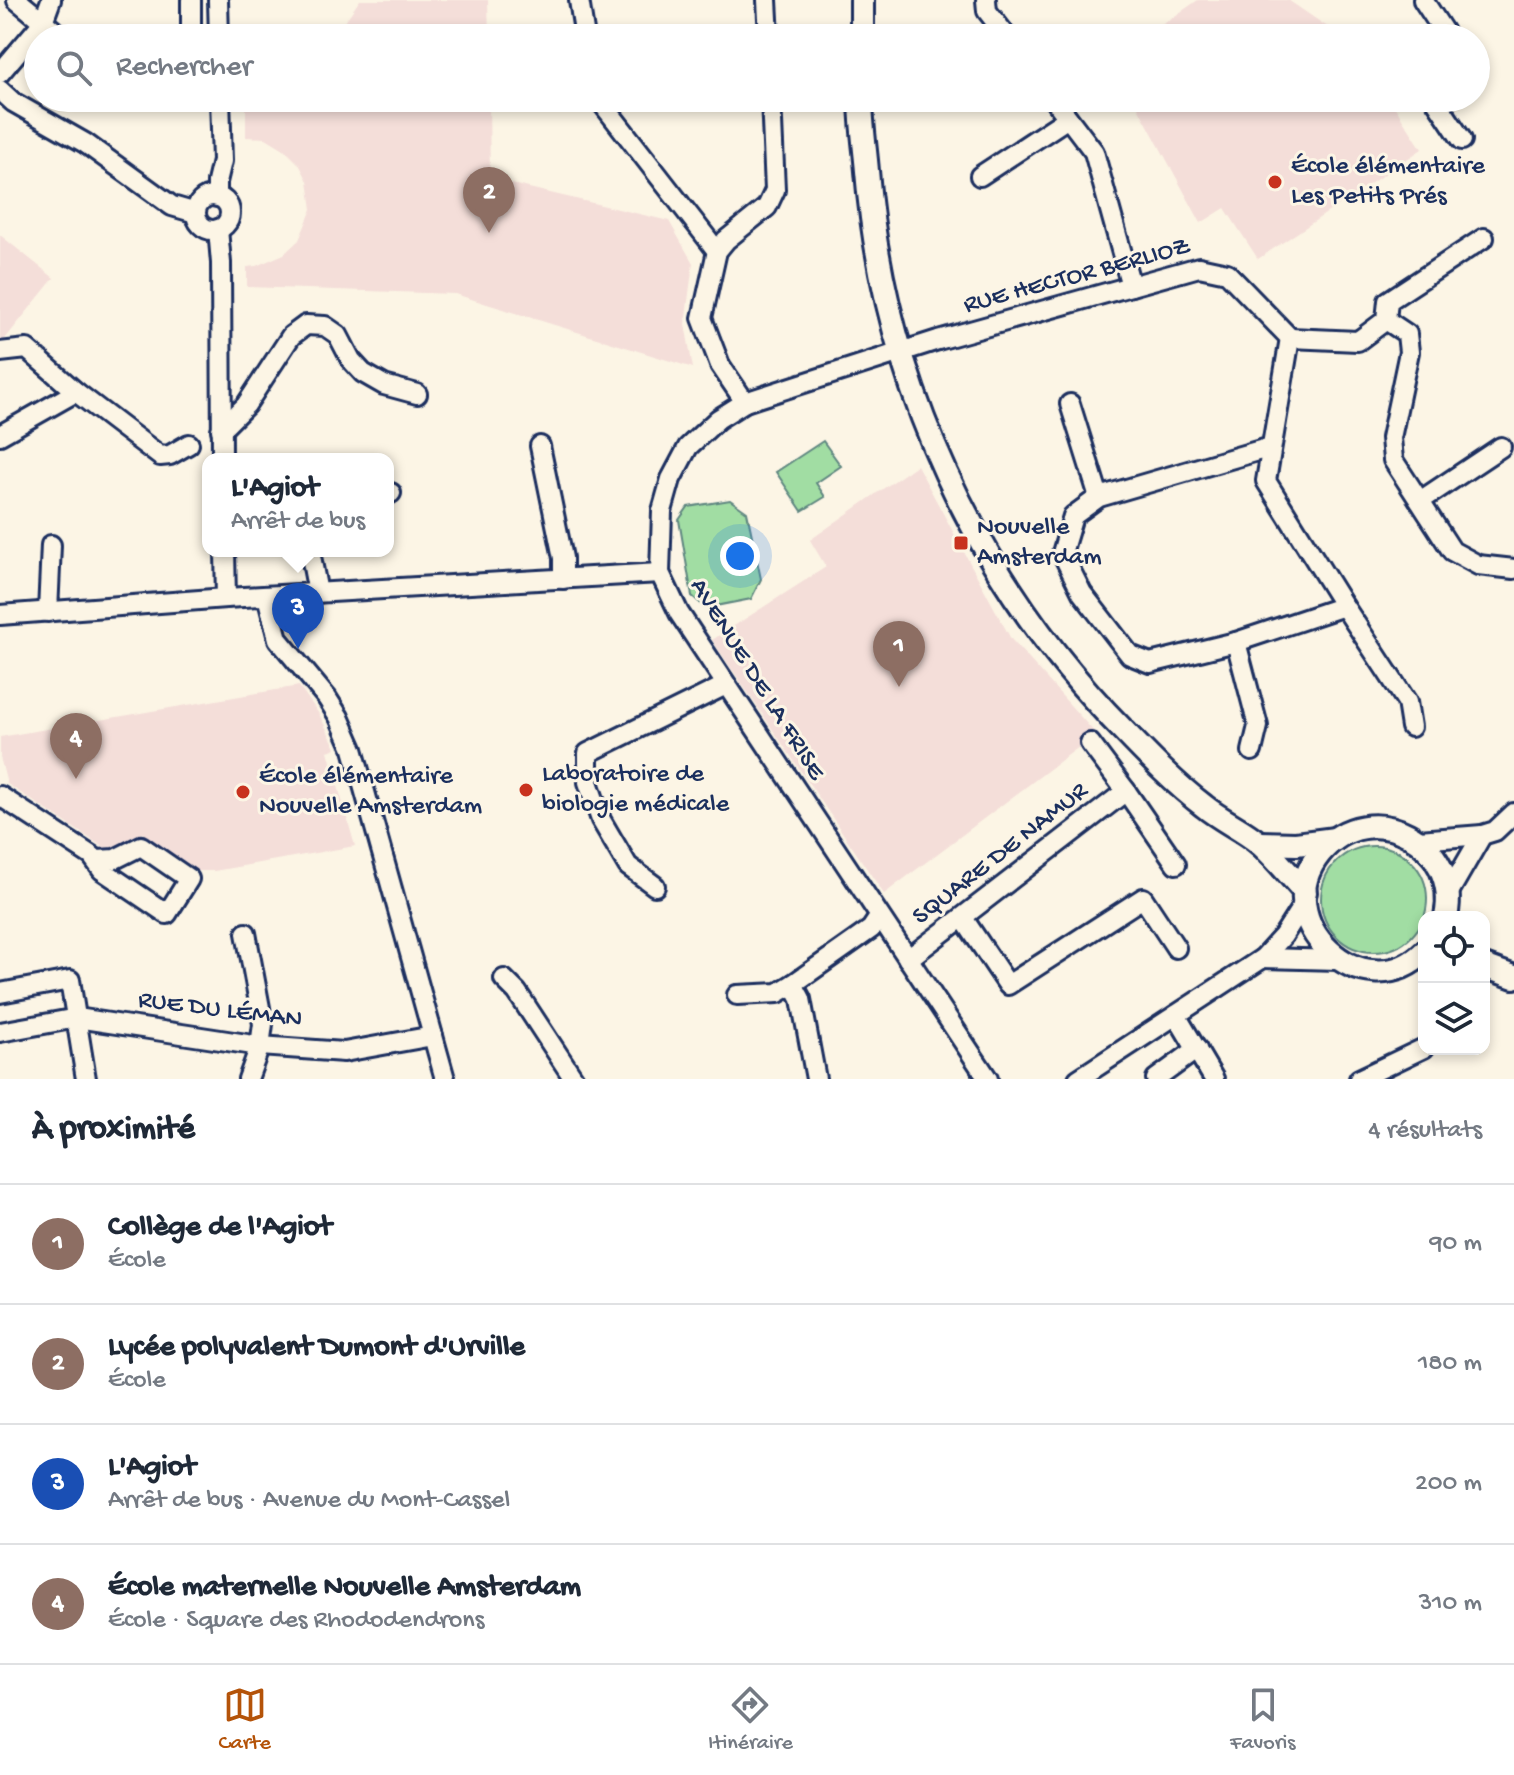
<!DOCTYPE html>
<html lang="fr">
<head>
<meta charset="utf-8">
<style>
  body { margin:0; font-family:"Gochi Hand",sans-serif; background:#f2f2f3; color:#1f2937 }
  .controls { position:absolute; right:24px; bottom:24px; display:grid; overflow:hidden; border-radius:16px; box-shadow:0 4px 12px #0003 }
  .controls button { width:72px; height:72px; display:grid; place-items:center; padding:0; border:0; border-bottom:2px solid #e0e1e3; background:#fff; color:#1f2937; font:40px sans-serif }
  .you { position:absolute; left:740px; top:556px; width:28px; height:28px; margin:-20px; border:6px solid #fff; border-radius:50%; background:#1a73e8; box-shadow:0 0 0 12px #1a73e833 }
  .badge { display:grid; place-items:center; width:52px; height:52px; border-radius:50%; background:#b45309; color:#fff; font-size:26px; font-weight:700 }
  .pin { position:absolute; translate:-50% -66px; filter:drop-shadow(0 2px 4px #0008) }
  .pin::after { content:''; position:absolute; top:42px; width:28px; height:24px; background:inherit; clip-path:polygon(0 0,100% 0,50% 100%) }
  .popup { position:absolute; left:202px; top:453px; width:192px; height:104px; box-sizing:border-box; display:grid; place-content:center; border-radius:16px; background:#fff; filter:drop-shadow(0 2px 6px #0005); font-size:26px; white-space:nowrap; color:#747a83 }
  .popup b { font-size:30px; color:#1f2937 }
  .popup::after { content:''; position:absolute; left:50%; top:100%; margin-left:-16px; border:16px solid transparent; border-top-color:#fff }
  .list { margin:0; padding:0; list-style:none }
  h2 { display:flex; justify-content:space-between; align-items:center; height:104px; margin:0; padding:0 32px; font-size:34px }
  h2 small { font-size:26px; font-weight:400; color:#747a83 }
  .list li { display:grid; grid-template-columns:52px 1fr auto; gap:24px; align-items:center; box-sizing:border-box; height:120px; padding:0 32px; border-top:2px solid #e0e1e3 }
  .list b { display:block; font-size:30px; white-space:nowrap }
  .list p { margin:0; font-size:26px; white-space:nowrap; color:#747a83 }
  .list em { font-size:26px; font-style:normal; color:#747a83 }
  .icon { flex:none; width:44px; height:44px; fill:none; stroke:currentColor; stroke-width:2; stroke-linecap:round; stroke-linejoin:round }
  .map { position:relative; flex:none; width:1514px; height:1079px; overflow:hidden }
  .search { position:absolute; background:#fff; box-shadow:0 4px 12px #0003; left:24px; right:24px; top:24px; height:88px; display:flex; align-items:center; gap:20px; box-sizing:border-box; padding:0 28px; border-radius:44px; color:#747a83; font-size:30px }
  .sheet { height:584px; background:#fff }
  nav { display:flex; justify-content:space-around; align-items:center; box-sizing:border-box; height:112px; border-top:2px solid #e0e1e3; background:#fff; font-size:22px; color:#747a83 }
  nav a { display:grid; justify-items:center; gap:4px }
  nav .on { color:#b45309 }
  .map>svg:first-child { display:block }
  .built { fill:#f4ded9 }
  .green { fill:#a1dda3; stroke:#5e8680; stroke-width:2 }
  .lines { fill:none; stroke-linecap:round; stroke-linejoin:round }
  .minor-casing { stroke:#1b2f5e; stroke-width:24 }
  .tertiary-casing { stroke:#1b2f5e; stroke-width:28 }
  .minor { stroke:#fcf5e5; stroke-width:18 }
  .tertiary { stroke:#fcf5e5; stroke-width:22 }
  .poi-dot { fill:#c8321e; stroke:#fcf5e5; stroke-width:3 }
  .labels { text-anchor:middle; dominant-baseline:central; stroke-width:6; stroke-linejoin:round; paint-order:stroke }
  .poi-label { font-size:26px; fill:#1b2f5e; stroke:#fcf5e5; text-anchor:start }
  .street-label { font-size:26px; fill:#1b2f5e; stroke:#fcf5e5 }
</style>
</head>
<body>
<div class="map">
<svg width="1514" height="1079" viewBox="0 0 1514 1079">
  <rect width="100%" height="100%" fill="#fcf5e5"/>
  <filter id="ink" filterUnits="userSpaceOnUse"><feTurbulence type="fractalNoise" baseFrequency=".0125" numOctaves="2"/><feDisplacementMap in="SourceGraphic" scale="16" xChannelSelector="R" yChannelSelector="G"/><feConvolveMatrix kernelMatrix="1 2 1 2 8 2 1 2 1" color-interpolation-filters="sRGB"/></filter>
  <g filter="url(#ink)">
    <!-- built -->
    <g class="built">
      <path d="M360 0H488L489 38H333Z"/>
      <path d="M1198 0H1288L1332 30 1337 38H1143Z"/>
      <path d="M246 98H489L490 179 669 221 693 263 685 324 693 368 455 294 247 287V267L256 266 284 254 299 240 312 209 308 181 299 164 284 149 266 138 246 137Z"/>
      <path d="M1133 98H1389L1422 149 1258 259 1225 208 1201 223Z"/>
      <path d="M0 235 54 278 5 339 22 355 0 362Z"/>
      <path d="M917 465 1011 639 1096 734 884 894 712 640 826 567 810 540Z"/>
      <path d="M299 686 319 714 336 748 328 751 355 846 214 871H198L142 833 109 851 7 784 0 757V737Z"/>
    </g>
    <!-- green -->
    <g class="green">
      <path d="M823 441 841 466 816 483 825 497 802 511 776 472Z"/>
      <path d="M730 500 747 512 761 579 751 599 706 608 692 596 679 520 688 507Z"/>
      <circle cx="1374" cy="899" r="53"/>
    </g>
    <g class="lines">
      <defs>
        <g id="minor">
          <path d="M17 0 63 38"/>
          <path d="M191 0V38"/>
          <path d="M218 0 219 38"/>
          <path d="M579 0 585 38"/>
          <path d="M767 0 769 38"/>
          <path d="M986 0 987 11 1008 38"/>
          <path d="M1423 0 1444 32 1435 38"/>
          <path d="M0 73 43 22 51 0"/>
          <path d="M0 90 13 102 85 143 172 206 196 213"/>
          <path d="M598 98 717 251"/>
          <path d="M1053 98 1094 152 1131 286"/>
          <path d="M1434 98 1462 140"/>
          <path d="M980 176 1068 118"/>
          <circle cx="213" cy="213" r="17"/>
          <path d="M217 197V182L222 161 220 98"/>
          <path d="M218 229 221 263 222 459"/>
          <path d="M1386 320 1407 334 1409 352 1391 438 1393 460 1452 551 1478 565 1514 569"/>
          <path d="M1290 338 1358 341 1386 320 1388 301 1484 238"/>
          <path d="M0 352 27 349 76 392 0 435"/>
          <path d="M76 392 160 456 170 455 189 444"/>
          <path d="M745 402 720 365 702 318 717 251 726 240 767 207 775 190 771 98"/>
          <path d="M1070 404 1099 497"/>
          <path d="M221 430 246 405 291 336 306 325 325 326 338 335 351 360 363 373 384 385 417 394"/>
          <path d="M540 446 563 558V579"/>
          <path d="M1271 447 1099 497 1073 516 1062 553 1082 593 1130 655 1150 663 1236 642 1344 606 1266 481 1290 338"/>
          <path d="M388 494 391 493"/>
          <path d="M1420 501 1501 447"/>
          <path d="M225 551 226 598"/>
          <path d="M310 551 318 593"/>
          <path d="M267 596 278 639 327 698 339 717 353 749 445 1079"/>
          <path d="M1344 606 1407 702 1411 727"/>
          <path d="M48 612 51 545"/>
          <path d="M0 615 226 598 660 573"/>
          <path d="M1236 642 1258 726 1252 751"/>
          <path d="M1090 743 1126 791"/>
          <path d="M0 796 92 856 102 870 167 914 189 879 141 846 115 859 97 860"/>
          <path d="M1419 840 1482 835 1495 831 1514 813"/>
          <path d="M655 886 628 866 601 820 588 782V753L726 685"/>
          <path d="M1448 894 1482 835"/>
          <path d="M963 918 1008 985 1143 898 1176 948"/>
          <path d="M246 933 263 1024 260 1046 248 1079"/>
          <path d="M1263 958 1339 960"/>
          <path d="M908 959 1126 791 1176 864"/>
          <path d="M504 979 517 992 574 1079"/>
          <path d="M0 993 70 980 86 1079"/>
          <path d="M737 995 778 993 793 984"/>
          <path d="M1176 1015 1214 1079"/>
          <path d="M0 1032 77 1018 260 1046 344 1052 433 1036"/>
          <path d="M816 1079 801 999 793 984 871 929 879 917"/>
          <path d="M988 1079 679 613 660 573 662 511 671 479 688 447 718 419 745 402 938 340 1199 267 1227 273 1290 338"/>
          <path d="M1078 1079 1263 958 1283 936 1304 903"/>
          <path d="M1156 1079 1197 1049"/>
          <path d="M1359 1079 1424 1048"/>
        </g>
        <g id="tertiary">
          <path d="M862 38V0"/>
          <path d="M861 98C861 122 865 147 867 171 884 381 976 581 1124 731 1149 757 1175 784 1204 806 1221 820 1242 829 1259 843 1275 857 1290 876 1305 892"/>
          <path d="M1259 843 1296 844 1335 839"/>
          <path d="M1424 952C1363 1012 1265 920 1320 853 1370 793 1462 843 1446 917"/>
          <path d="M1484 966 1514 977"/>
        </g>
      </defs>
      <!-- minor casing -->
      <use href="#minor" class="minor-casing"/>
      <!-- tertiary casing -->
      <use href="#tertiary" class="tertiary-casing"/>
      <!-- minor -->
      <use href="#minor" class="minor"/>
      <!-- tertiary -->
      <use href="#tertiary" class="tertiary"/>
    </g>
  </g>
  <!-- markers -->
  <g class="poi-dot">
    <circle cx="1275" cy="182" r="8"/>
    <rect x="953" y="535" width="16" height="16" rx="4"/>
    <circle cx="526" cy="790" r="8"/>
    <circle cx="243" cy="792" r="8"/>
  </g>
  <g class="labels">
    <!-- poi labels -->
    <g class="poi-label">
      <text x="1291" y="167">École élémentaire<tspan x="1291" dy="30">Les Petits Prés</tspan></text>
      <text x="977" y="528">Nouvelle<tspan x="977" dy="30">Amsterdam</tspan></text>
      <text x="542" y="775">Laboratoire de<tspan x="542" dy="30">biologie médicale</tspan></text>
      <text x="259" y="777">École élémentaire<tspan x="259" dy="30">Nouvelle Amsterdam</tspan></text>
    </g>
    <!-- street labels -->
    <g class="street-label">
      <text transform="translate(1077 277) rotate(-15)">RUE HECTOR BERLIOZ</text>
      <text transform="translate(756 680) rotate(58)">AVENUE DE LA FRISE</text>
      <text transform="translate(1001 855) rotate(-38)">SQUARE DE NAMUR</text>
      <text transform="translate(220 1011) rotate(7)">RUE DU LÉMAN</text>
    </g>
  </g>
</svg>
<div class="controls">
<button><svg class="icon" aria-label="locate" viewBox="0 0 24 24"><circle cx="12" cy="12" r="6"/><path d="M12 2v4M12 18v4M2 12h4M18 12h4"/></svg></button>
<button><svg class="icon" aria-label="layers" viewBox="0 0 24 24"><path d="M12 4l9 5-9 5-9-5zM3 14l9 5 9-5"/></svg></button>
</div>
<div class="you"></div>
<div class="pin badge" style="left:899px;top:687px;background:#8d6e63">1</div>
<div class="pin badge" style="left:489px;top:233px;background:#8d6e63">2</div>
<div class="pin badge" style="left:298px;top:649px;background:#1a4fb4">3</div>
<div class="popup"><b>L'Agiot</b>Arrêt de bus</div>
<div class="pin badge" style="left:76px;top:779px;background:#8d6e63">4</div>
<div class="search"><svg class="icon" aria-label="search" viewBox="0 0 24 24"><circle cx="10" cy="10" r="6"/><path d="M15 15l6 6"/></svg>Rechercher</div>
</div>
<section class="sheet">
<h2>À proximité<small>4 résultats</small></h2>
<ul class="list">
<li><span class="badge" style="background:#8d6e63">1</span><div><b>Collège de l'Agiot</b><p>École</p></div><em>90 m</em></li>
<li><span class="badge" style="background:#8d6e63">2</span><div><b>Lycée polyvalent Dumont d'Urville</b><p>École</p></div><em>180 m</em></li>
<li><span class="badge" style="background:#1a4fb4">3</span><div><b>L'Agiot</b><p>Arrêt de bus · Avenue du Mont-Cassel</p></div><em>200 m</em></li>
<li><span class="badge" style="background:#8d6e63">4</span><div><b>École maternelle Nouvelle Amsterdam</b><p>École · Square des Rhododendrons</p></div><em>310 m</em></li>
</ul>
</section>
<nav>
<a class="on"><svg class="icon" aria-label="map" viewBox="0 0 24 24"><path d="M3 6l6-2 6 2 6-2v14l-6 2-6-2-6 2zM9 4v14M15 6v14"/></svg>Carte</a>
<a><svg class="icon" aria-label="directions" viewBox="0 0 24 24"><path d="M12 3l9 9-9 9-9-9zM9 14v-3h6M13 9l2 2-2 2"/></svg>Itinéraire</a>
<a><svg class="icon" aria-label="saved" viewBox="0 0 24 24"><path d="M7 4h10v16l-5-4-5 4z"/></svg>Favoris</a>
</nav>
</body>
</html>
